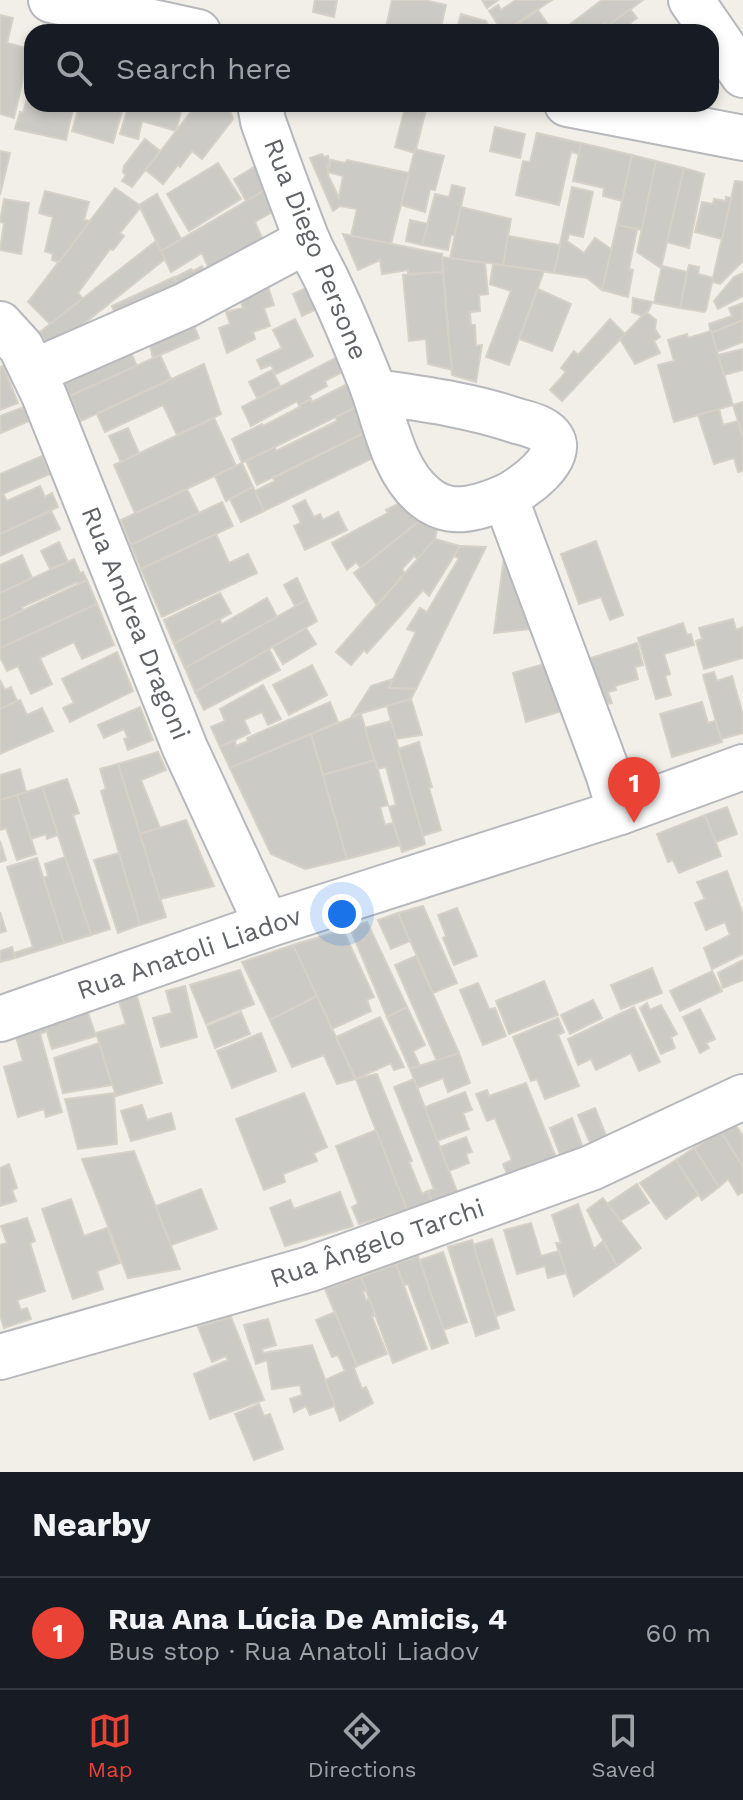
<!DOCTYPE html>
<html lang="en">
<head>
<meta charset="utf-8">
<style>
  body { margin:0; font-family:"Work Sans",sans-serif; background:#242831; color:#f1f3f6 }
  .you { position:absolute; left:342px; top:914px; width:28px; height:28px; margin:-20px; border:6px solid #fff; border-radius:50%; background:#1a73e8; box-shadow:0 0 0 12px #1a73e833 }
  .badge { display:grid; place-items:center; width:52px; height:52px; border-radius:50%; background:#ea4335; color:#fff; font-size:26px; font-weight:700 }
  .pin { position:absolute; translate:-50% -66px; filter:drop-shadow(0 2px 4px #0008) }
  .pin::after { content:''; position:absolute; top:42px; width:28px; height:24px; background:inherit; clip-path:polygon(0 0,100% 0,50% 100%) }
  .list { margin:0; padding:0; list-style:none }
  h2 { display:flex; justify-content:space-between; align-items:center; height:104px; margin:0; padding:0 32px; font-size:34px }
  h2 small { font-size:26px; font-weight:400; color:#9ea1a6 }
  .list li { display:grid; grid-template-columns:52px 1fr auto; gap:24px; align-items:center; box-sizing:border-box; height:112px; padding:0 32px; border-top:2px solid #363941 }
  .list b { display:block; font-size:30px; white-space:nowrap }
  .list p { margin:0; font-size:26px; white-space:nowrap; color:#9ea1a6 }
  .list em { font-size:26px; font-style:normal; color:#9ea1a6 }
  .icon { flex:none; width:44px; height:44px; fill:none; stroke:currentColor; stroke-width:2; stroke-linecap:round; stroke-linejoin:round }
  .map { position:relative; flex:none; width:743px; height:1472px; overflow:hidden }
  .search { position:absolute; background:#171b24; box-shadow:0 4px 12px #0003; left:24px; right:24px; top:24px; height:88px; display:flex; align-items:center; gap:20px; box-sizing:border-box; padding:0 28px; border-radius:24px; color:#9ea1a6; font-size:30px }
  .sheet { height:216px; background:#171b24 }
  nav { display:flex; justify-content:space-around; align-items:center; box-sizing:border-box; height:112px; border-top:2px solid #363941; background:#171b24; font-size:22px; color:#9ea1a6 }
  nav a { display:grid; justify-items:center; gap:4px }
  nav .on { color:#ea4335 }
  .map>svg:first-child { display:block }
  .building { fill:#cccac5; stroke:#d6d1c6; stroke-width:2; fill-rule:evenodd }
  .lines { fill:none; stroke-linecap:round; stroke-linejoin:round }
  .minor-casing { stroke:#b5b8bc; stroke-width:48 }
  .minor { stroke:#fff; stroke-width:44 }
  .labels { text-anchor:middle; dominant-baseline:central; stroke-width:7; stroke-linejoin:round; paint-order:stroke }
  .street-label { font-size:26px; fill:#5f6368; stroke:#fff }
</style>
</head>
<body>
<div class="map">
<svg width="743" height="1472" viewBox="0 0 743 1472">
  <rect width="100%" height="100%" fill="#f1efe8"/>
  <!-- building -->
  <g class="building">
    <path d="M315 0H337L334 17 313 12Z"/>
    <path d="M392 0H424L446 5 440 32H385Z"/>
    <path d="M482 0H498L487 8Z"/>
    <path d="M516 0H552L503 32 489 11 498 5 501 10Z"/>
    <path d="M602 0H643L608 26 605 23 593 32H560Z"/>
    <path d="M630 9 637 18 630 23 637 32H600Z"/>
    <path d="M538 10 553 32H506Z"/>
    <path d="M461 14 486 21 489 27 503 32H456Z"/>
    <path d="M0 15 13 18 7 43 30 49 14 118 0 114Z"/>
    <path d="M43 25 55 28 74 32H41Z"/>
    <path d="M32 79V104H74L66 140 15 129 20 112 23 113Z"/>
    <path d="M80 104H124L113 143 72 131Z"/>
    <path d="M129 104H191L190 109 182 107 176 131 142 121 138 139 120 134Z"/>
    <path d="M197 104H227L233 119 202 159 192 151 180 167 178 165 163 184 146 170Z"/>
    <path d="M406 104 427 106 415 153 395 147Z"/>
    <path d="M495 127 525 134 520 158 490 151Z"/>
    <path d="M537 133 581 143 579 154 571 152 559 205 516 195 523 161 530 162Z"/>
    <path d="M145 139 160 151 132 187 122 181 126 175 123 172 124 166Z"/>
    <path d="M581 143 632 155 622 201 603 196 604 188 573 181Z"/>
    <path d="M415 149 444 156 435 190 430 189 425 212 401 205Z"/>
    <path d="M0 151 10 153 0 195Z"/>
    <path d="M322 154 324 157 328 156 330 165 327 166 328 172 331 160 345 163 347 160 409 173 391 244 351 236 357 209 340 206 333 211 310 158ZM328 172 343 176 339 198 328 175Z"/>
    <path d="M632 155 656 161 642 230 617 225Z"/>
    <path d="M656 161 684 168 661 268 637 252Z"/>
    <path d="M218 163 241 199 189 231 167 194Z"/>
    <path d="M256 166 267 189 246 201 234 179Z"/>
    <path d="M684 168 704 174 689 248 667 242Z"/>
    <path d="M735 181 743 182V261L720 284 712 282Z"/>
    <path d="M452 185 465 188 455 235H451L448 250 422 245 435 194 449 197Z"/>
    <path d="M572 187 593 192 583 237 569 234 567 241 584 253 595 238 612 250 602 290 587 278 554 273Z"/>
    <path d="M115 188 139 205 140 208 120 233 124 236 113 250 110 249 78 293 83 299 50 324 28 302Z"/>
    <path d="M267 189 277 209 255 222 265 245 211 274 202 253 171 272 161 251Z"/>
    <path d="M45 191 89 202 84 220 90 221 59 262 52 260 53 254 45 251 53 217 39 213Z"/>
    <path d="M157 194 181 239 161 251 139 205Z"/>
    <path d="M726 197 731 198 722 239 695 232 702 202 713 204 714 199 726 201Z"/>
    <path d="M4 199 29 203 21 254 0 250 4 223 0 222Z"/>
    <path d="M461 207 511 219 503 265 450 258Z"/>
    <path d="M410 220 428 224 422 245 406 241Z"/>
    <path d="M617 225 637 229 629 269 633 270 628 297 602 290Z"/>
    <path d="M343 234 442 254 443 272 408 274V270L382 274 380 260 358 270Z"/>
    <path d="M508 236 560 245 554 273 503 265Z"/>
    <path d="M156 241 165 259 51 350 40 332Z"/>
    <path d="M442 257 485 263 488 294 479 295 480 311 470 312 471 325H475L476 346 482 345 476 382 452 375Z"/>
    <path d="M493 264 544 271 509 365 486 357 511 291 490 284Z"/>
    <path d="M689 265 699 267 698 274 713 278 706 310 704 312 680 308Z"/>
    <path d="M202 266 211 282 183 296 174 278 191 269 193 271Z"/>
    <path d="M662 266 687 272 680 308 654 303Z"/>
    <path d="M443 272 447 323 452 370 428 364 426 339 409 341 403 275Z"/>
    <path d="M743 273V296L718 309 714 301 734 277Z"/>
    <path d="M264 274 274 305 264 308 270 326 253 332 255 339 227 353 219 328 230 324 226 312 243 308 236 288Z"/>
    <path d="M174 277 183 296 120 324 112 306Z"/>
    <path d="M308 287 317 309 302 316 293 294Z"/>
    <path d="M538 289 571 304 552 351 519 339Z"/>
    <path d="M633 298 652 302 649 310 643 316 632 312Z"/>
    <path d="M743 303V320L711 333 709 324 732 316 729 308Z"/>
    <path d="M646 312 656 320 655 329 660 337 654 341 660 353 635 364 620 339Z"/>
    <path d="M189 313 199 338 153 358 148 337Z"/>
    <path d="M295 319 313 356 276 374 271 365 261 369 257 360 282 348 273 330Z"/>
    <path d="M610 319 625 334 562 401 550 390 566 372 561 368 574 351 578 355Z"/>
    <path d="M743 320V342L717 352 711 333Z"/>
    <path d="M711 331 733 405 674 422 658 365 674 361 668 340 687 334 688 338Z"/>
    <path d="M126 342 137 366 70 396 60 372Z"/>
    <path d="M743 349V370L724 375 718 355Z"/>
    <path d="M160 355 171 379 81 421 70 396Z"/>
    <path d="M339 356 346 370 325 381 327 386 309 396 311 399 299 405 297 401 251 426 242 407Z"/>
    <path d="M204 364 221 414 177 435 163 405 105 432 97 414Z"/>
    <path d="M3 366 18 403 0 410V367Z"/>
    <path d="M272 370 280 386 257 398 249 382Z"/>
    <path d="M351 382 362 404 242 463 232 439 262 424 263 426 300 407 299 405 311 399 312 402Z"/>
    <path d="M743 402V437L733 405Z"/>
    <path d="M362 404 374 428 257 485 246 461 275 447 276 451 337 421 336 417Z"/>
    <path d="M24 407 29 421 1 433 0 416Z"/>
    <path d="M719 409 723 425 738 421 743 438V471L738 472 734 458 714 464 698 415Z"/>
    <path d="M214 418 236 466 135 513 114 465Z"/>
    <path d="M128 428 139 453 121 462 109 436Z"/>
    <path d="M374 428 385 452 264 511 255 491 275 481 273 478Z"/>
    <path d="M42 456 50 474 0 495V474Z"/>
    <path d="M242 463 253 487 226 501 215 476Z"/>
    <path d="M40 486 45 497 52 493 58 507 0 534V495L3 494 7 501Z"/>
    <path d="M253 487 264 511 241 522 230 499Z"/>
    <path d="M187 489 199 513 131 545 121 520Z"/>
    <path d="M414 496 427 515 361 568 356 562 347 570 332 543 388 513 386 510Z"/>
    <path d="M305 500 314 517 320 514 323 520 338 512 347 530 305 550 294 526 301 523 293 506Z"/>
    <path d="M222 502 233 526 141 569 131 545Z"/>
    <path d="M51 511 60 529 0 556V534Z"/>
    <path d="M427 515 437 530 435 539 418 559 414 556 402 569 405 574 377 605 354 573Z"/>
    <path d="M216 534 229 563 248 554 257 573 162 617 141 569Z"/>
    <path d="M435 539 460 546 429 596 423 590 367 653 364 650 351 665 336 652Z"/>
    <path d="M596 541 623 615 610 620 601 597 579 604 561 554Z"/>
    <path d="M59 542 68 562 50 569 41 551Z"/>
    <path d="M460 546 486 547 416 689 389 688 416 632 407 629 420 608 427 612 459 558 454 556Z"/>
    <path d="M505 550 531 629 494 633Z"/>
    <path d="M22 555 32 578 0 593V565Z"/>
    <path d="M74 559 80 573 83 572 87 580 78 584 77 582 22 607 23 610 0 621V593Z"/>
    <path d="M297 578 307 600 295 606 284 585Z"/>
    <path d="M87 580 97 604 0 648V621Z"/>
    <path d="M220 593 231 613 174 644 164 620Z"/>
    <path d="M267 598 277 617 185 668 174 644 219 619 222 624Z"/>
    <path d="M307 600 317 621 195 692 185 668Z"/>
    <path d="M97 604 114 645 82 659 74 642 40 658 52 684 31 694 18 666 7 671 0 657V648Z"/>
    <path d="M733 619 736 630 743 627V658L704 669 696 641 702 639 699 628Z"/>
    <path d="M683 623 687 635 691 634 694 645 664 654 670 674 665 676 671 695 656 699 638 638Z"/>
    <path d="M306 628 316 644 283 664 273 647Z"/>
    <path d="M637 643 643 665 635 667 638 679 615 686 616 690 608 692 612 703 602 705 588 659Z"/>
    <path d="M269 649 280 670 204 710 195 692Z"/>
    <path d="M117 652 133 691 70 722 63 708 74 703 62 679Z"/>
    <path d="M551 662 575 707 526 722 513 673Z"/>
    <path d="M312 665 327 695 289 715 273 685Z"/>
    <path d="M714 672 717 681 732 676 743 715V733L721 739 703 675Z"/>
    <path d="M393 679 389 688 416 689 411 699 352 716 371 686Z"/>
    <path d="M0 680 5 690 11 687 17 701 0 709Z"/>
    <path d="M263 685 281 719 268 725 262 712 244 720 250 733 220 747 211 727 225 721 220 709Z"/>
    <path d="M411 699 422 735 396 739 387 706Z"/>
    <path d="M20 700 27 715 42 708 53 731 0 754V709Z"/>
    <path d="M330 702 338 722 230 768 220 747 235 740 236 746 248 741 247 738Z"/>
    <path d="M702 702 708 723 715 721 722 742 672 757 660 714Z"/>
    <path d="M140 707 153 740 128 750 124 739 128 738 124 729 104 738 98 725Z"/>
    <path d="M361 714 375 760 323 775 311 734Z"/>
    <path d="M391 721 425 844 402 852 389 807 396 805 386 767 377 769 365 728Z"/>
    <path d="M311 734 347 859 305 869 271 854 230 768Z"/>
    <path d="M419 742 432 787 429 788 441 830 423 836 398 749Z"/>
    <path d="M158 752 166 770 141 780 160 828 140 834 118 764Z"/>
    <path d="M375 760 388 805 380 807 385 825 393 823 400 845 347 859 323 775Z"/>
    <path d="M118 764 166 917 140 925 101 791 106 789 100 769Z"/>
    <path d="M20 769 26 792 0 800V775Z"/>
    <path d="M67 779 79 813 73 815 110 929 91 935 42 787Z"/>
    <path d="M42 787 58 835 47 839 46 834 31 839 17 795Z"/>
    <path d="M17 795 36 854 17 860 6 828 0 830V800Z"/>
    <path d="M727 807 737 834 716 842 705 815Z"/>
    <path d="M705 815 721 856 679 873 673 860 668 862 657 834Z"/>
    <path d="M186 820 214 886 160 899 140 834Z"/>
    <path d="M0 841 6 860 0 862Z"/>
    <path d="M119 853 140 925 118 933 94 860Z"/>
    <path d="M65 857 91 935 64 943 43 878 48 876 45 864Z"/>
    <path d="M37 858 64 943 15 958 14 953 33 947 7 867Z"/>
    <path d="M727 871 743 914V954L712 969 704 948 730 935 725 922 706 930 695 903 705 899 697 882Z"/>
    <path d="M423 906 457 983 433 993 398 913Z"/>
    <path d="M457 908 477 956 454 965 443 938 446 936 438 915Z"/>
    <path d="M0 912 6 931 0 933Z"/>
    <path d="M398 913 410 941 391 949 378 920Z"/>
    <path d="M367 922 407 1007 387 1017 350 928Z"/>
    <path d="M343 930 374 997 367 1000 371 1011 332 1029 293 945Z"/>
    <path d="M293 945 317 996 270 1020 242 962Z"/>
    <path d="M12 947 15 958 0 962V951Z"/>
    <path d="M416 956 459 1053 437 1061 395 965Z"/>
    <path d="M743 960V980L723 988 718 973Z"/>
    <path d="M652 968 662 993 621 1009 611 985Z"/>
    <path d="M240 970 254 1004 206 1024 190 985Z"/>
    <path d="M712 971 722 991 680 1011 670 991Z"/>
    <path d="M544 981 558 1015 509 1034 496 1001Z"/>
    <path d="M478 983 489 1009 495 1008 506 1036 483 1045 460 990Z"/>
    <path d="M185 986 197 1037 161 1047 153 1018 172 1013 166 991Z"/>
    <path d="M136 993 162 1083 116 1096 96 1033 126 1024 118 998Z"/>
    <path d="M317 996 336 1037 355 1079 337 1084 324 1055 292 1067 270 1020Z"/>
    <path d="M593 1000 602 1018 570 1034 561 1015Z"/>
    <path d="M647 1003 650 1010 661 1005 677 1034 671 1037 675 1048 661 1054 640 1008Z"/>
    <path d="M86 1007 96 1036 52 1049 43 1019Z"/>
    <path d="M407 1007 425 1045 413 1051 420 1066 410 1069 387 1017Z"/>
    <path d="M634 1007 660 1062 639 1071 631 1053 596 1070 591 1059 578 1065 568 1039Z"/>
    <path d="M700 1009 715 1039 706 1043 709 1048 700 1053 683 1017Z"/>
    <path d="M241 1012 250 1034 215 1048 207 1026Z"/>
    <path d="M380 1017 404 1067 394 1070 391 1063 356 1079 336 1037Z"/>
    <path d="M558 1018 564 1032 558 1035 579 1086 545 1099 537 1079 531 1081 513 1037Z"/>
    <path d="M43 1019 47 1031 40 1034 62 1112 46 1117 44 1109 18 1117 4 1067 23 1061 14 1030Z"/>
    <path d="M261 1033 276 1071 232 1088 217 1051Z"/>
    <path d="M99 1043 112 1085 63 1093 54 1058Z"/>
    <path d="M459 1053 470 1083 448 1092 443 1078 417 1088 410 1069Z"/>
    <path d="M377 1074 412 1161 409 1162 422 1194 428 1191 432 1202 407 1210 356 1079Z"/>
    <path d="M414 1079 458 1194 432 1202 428 1191 434 1189 394 1087Z"/>
    <path d="M526 1083 557 1160 509 1179 503 1164 512 1160 495 1118 487 1121 476 1094 487 1090 489 1096Z"/>
    <path d="M465 1092 472 1110 463 1113 469 1129 437 1141 425 1107Z"/>
    <path d="M114 1093 117 1144 78 1149 65 1099Z"/>
    <path d="M304 1093 327 1147 314 1153 317 1161 283 1174 285 1182 264 1190 236 1119Z"/>
    <path d="M142 1105 147 1120 171 1113 175 1129 131 1141 121 1111Z"/>
    <path d="M595 1108 607 1138 591 1145 578 1115Z"/>
    <path d="M572 1118 583 1148 561 1157 550 1128Z"/>
    <path d="M735 1124 743 1136V1167L721 1132Z"/>
    <path d="M376 1130 407 1210 359 1224 352 1207 358 1204 336 1146Z"/>
    <path d="M721 1132 743 1167V1192L738 1195 728 1179 719 1187 694 1148Z"/>
    <path d="M466 1137 472 1152 466 1154 469 1163 449 1171 440 1147Z"/>
    <path d="M694 1148 719 1187 702 1200 676 1160Z"/>
    <path d="M134 1151 180 1269 128 1278 82 1159Z"/>
    <path d="M676 1160 698 1195 666 1219 640 1183Z"/>
    <path d="M9 1164 17 1188 12 1190 16 1201 0 1206V1168Z"/>
    <path d="M637 1184 649 1203 620 1221 607 1204Z"/>
    <path d="M201 1189 217 1229 171 1245 156 1206Z"/>
    <path d="M340 1192 353 1226 285 1246 270 1208 290 1200 294 1209Z"/>
    <path d="M603 1198 641 1248 617 1266 587 1210Z"/>
    <path d="M71 1199 84 1236 107 1228 120 1263 97 1271 103 1289 73 1299 42 1209Z"/>
    <path d="M578 1204 594 1249 603 1241 617 1266 574 1296 556 1243H561L552 1215Z"/>
    <path d="M27 1218 35 1241 30 1243 45 1291 17 1300 21 1310 27 1308 31 1319 4 1328 0 1315V1245L7 1243 1 1226Z"/>
    <path d="M531 1223 541 1256 559 1251 566 1273 548 1278 545 1266 517 1274 504 1230Z"/>
    <path d="M492 1239 514 1310 496 1316 473 1245Z"/>
    <path d="M472 1240 499 1328 476 1336 448 1247Z"/>
    <path d="M443 1252 467 1322 443 1330 420 1260Z"/>
    <path d="M418 1256 448 1343 432 1349 408 1284 404 1285 396 1264Z"/>
    <path d="M396 1264 427 1349 393 1363 361 1277Z"/>
    <path d="M361 1277 366 1290 363 1292 366 1300 369 1299 375 1315 372 1317 387 1354 357 1366 325 1289Z"/>
    <path d="M335 1312 357 1366 354 1368 362 1389 366 1387 373 1403 340 1421 325 1380 345 1371 338 1355 332 1357 316 1320Z"/>
    <path d="M231 1317 264 1400 210 1419 194 1374 228 1360 226 1356 212 1362 198 1327Z"/>
    <path d="M268 1319 276 1345 262 1349 263 1353 312 1345 335 1406 310 1415 306 1406 294 1412 290 1399 302 1395 300 1385 272 1389 267 1360 256 1364 244 1325Z"/>
    <path d="M259 1404 264 1416 270 1414 283 1449 254 1460 235 1414Z"/>
  </g>
  <g class="lines">
    <defs>
      <g id="minor">
        <path d="M51 0 198 32"/>
        <path d="M691 0 743 75"/>
        <path d="M260 104 263 121C277 161 292 201 307 240 314 257 324 272 331 289 345 318 357 348 369 378 385 416 391 470 425 497 432 503 443 508 452 509 468 511 491 503 505 497 521 490 568 457 550 436 542 427 528 424 517 421 471 405 423 399 375 392"/>
        <path d="M567 104 743 138"/>
        <path d="M0 324 21 347 44 395 185 748 267 925"/>
        <path d="M33 372 186 305 293 248 308 242"/>
        <path d="M505 497 608 773 620 812"/>
        <path d="M0 1019 267 925 620 812 743 767"/>
        <path d="M0 1357 310 1269 591 1168 743 1097"/>
      </g>
    </defs>
    <!-- minor casing -->
    <use href="#minor" class="minor-casing"/>
    <!-- minor -->
    <use href="#minor" class="minor"/>
  </g>
  <g class="labels">
    <!-- street labels -->
    <g class="street-label">
      <text transform="translate(316 249) rotate(68)">Rua Diego Persone</text>
      <text transform="translate(136 623) rotate(68)">Rua Andrea Dragoni</text>
      <text transform="translate(189 953) rotate(-19)">Rua Anatoli Liadov</text>
      <text transform="translate(377 1243) rotate(-19)">Rua Ângelo Tarchi</text>
    </g>
  </g>
</svg>
<div class="you"></div>
<div class="pin badge" style="left:634px;top:823px">1</div>
<div class="search"><svg class="icon" aria-label="search" viewBox="0 0 24 24"><circle cx="10" cy="10" r="6"/><path d="M15 15l6 6"/></svg>Search here</div>
</div>
<section class="sheet">
<h2>Nearby<small></small></h2>
<ul class="list">
<li><span class="badge">1</span><div><b>Rua Ana Lúcia De Amicis, 4</b><p>Bus stop · Rua Anatoli Liadov</p></div><em>60 m</em></li>
</ul>
</section>
<nav>
<a class="on"><svg class="icon" aria-label="map" viewBox="0 0 24 24"><path d="M3 6l6-2 6 2 6-2v14l-6 2-6-2-6 2zM9 4v14M15 6v14"/></svg>Map</a>
<a><svg class="icon" aria-label="directions" viewBox="0 0 24 24"><path d="M12 3l9 9-9 9-9-9zM9 14v-3h6M13 9l2 2-2 2"/></svg>Directions</a>
<a><svg class="icon" aria-label="saved" viewBox="0 0 24 24"><path d="M7 4h10v16l-5-4-5 4z"/></svg>Saved</a>
</nav>
</body>
</html>
